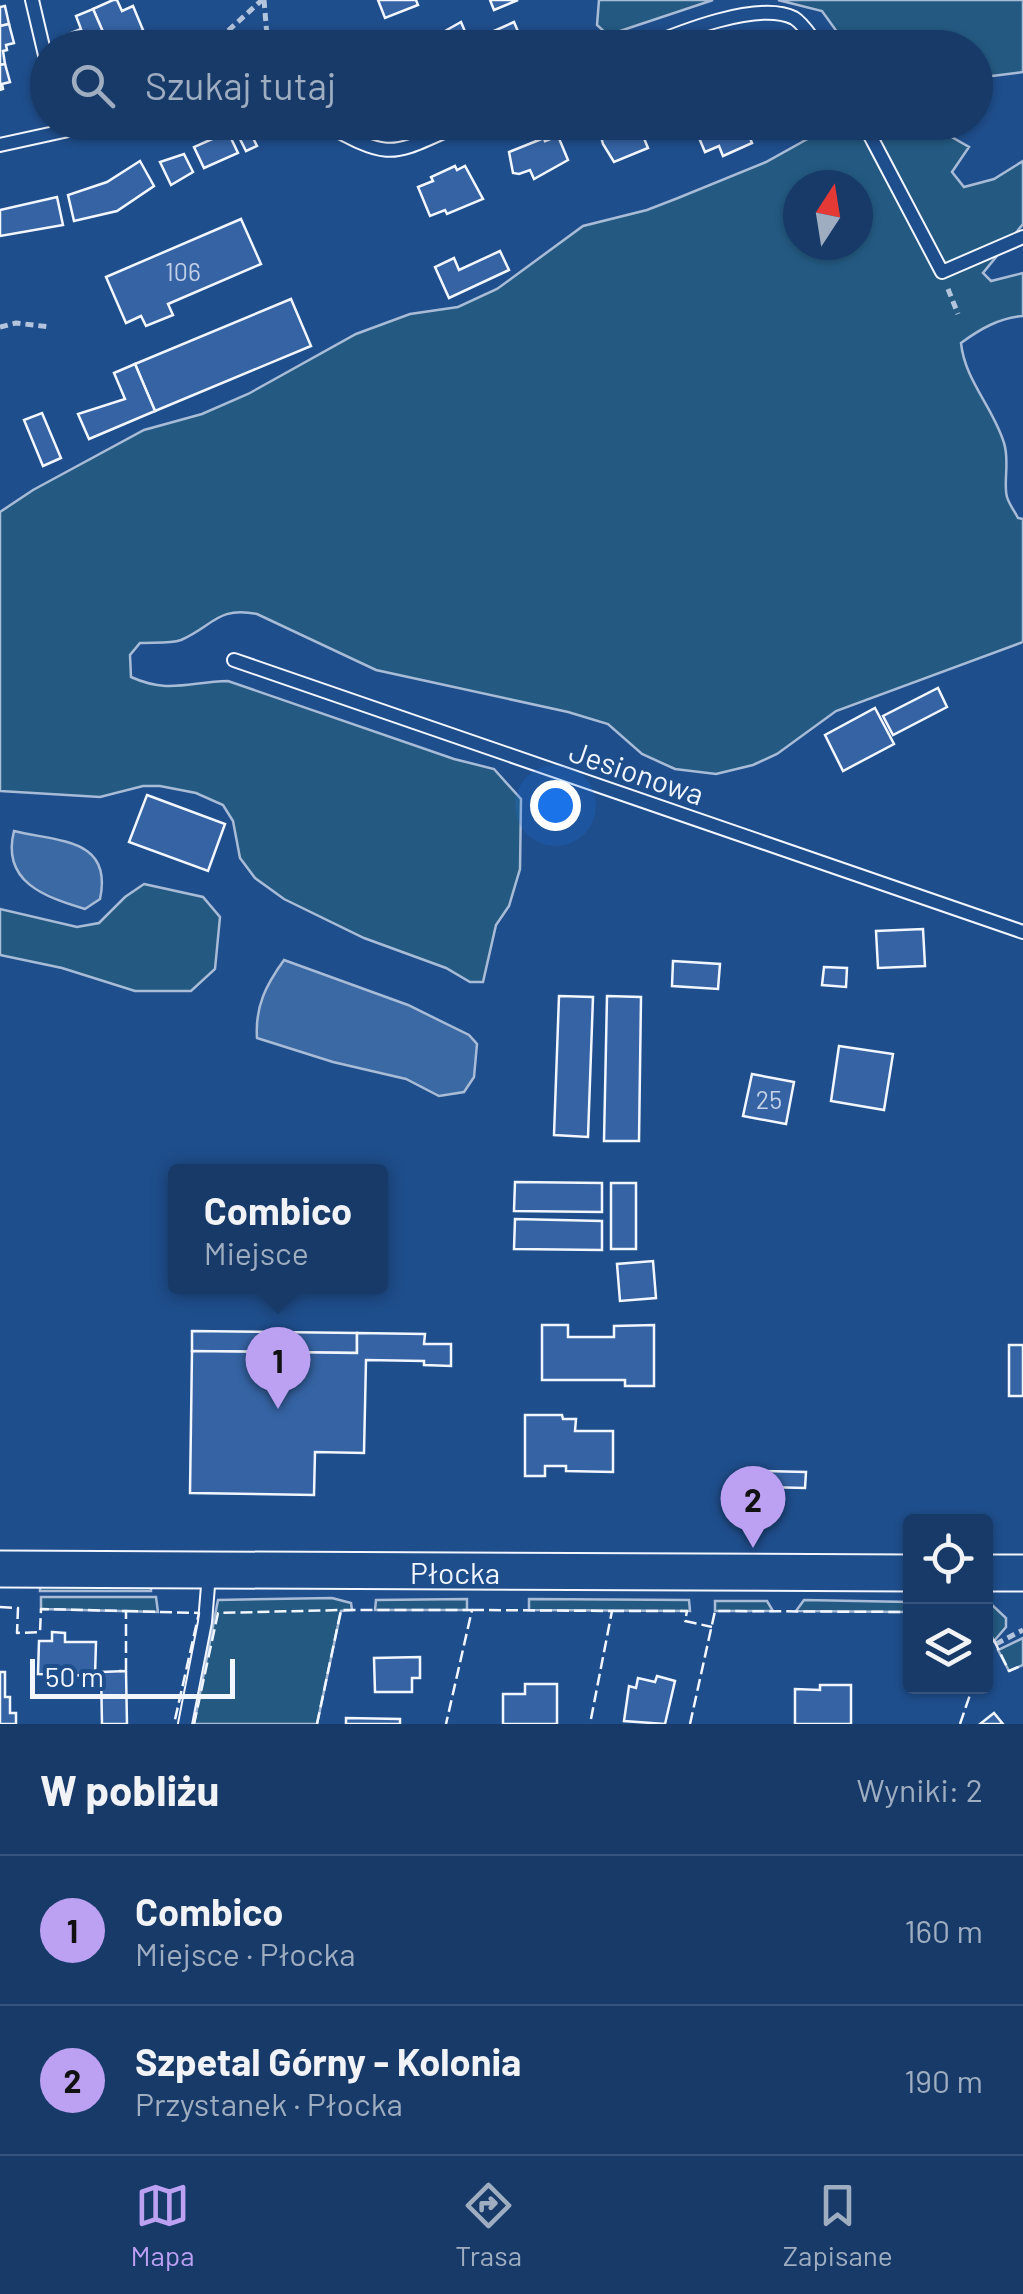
<!DOCTYPE html>
<html lang="pl">
<head>
<meta charset="utf-8">
<style>
  body { margin:0; font-family:Barlow,sans-serif; background:#20416f; color:#f1f3f6 }
  .controls { position:absolute; right:30px; bottom:30px; display:grid; overflow:hidden; border-radius:10px; box-shadow:0 2px 8px #0004 }
  .controls button { width:90px; height:90px; display:grid; place-items:center; padding:0; border:0; border-bottom:2px solid #36547d; background:#173a69; color:#f1f3f6; font:50px sans-serif }
  .compass { position:absolute; left:783px; top:170px; width:90px; height:90px; border-radius:50%; background:#173a69; box-shadow:0 2px 8px #0004; rotate:12deg }
  .scale { position:absolute; left:30px; bottom:25px; width:205px; box-sizing:border-box; padding-left:10px; border:5px solid #f2f6ff; border-top:0; font-size:28px; line-height:35px; white-space:nowrap; color:#f2f6ff; -webkit-text-stroke:8px #1f4e8c; paint-order:stroke }
  .you { position:absolute; left:555px; top:805px; width:35px; height:35px; margin:-25px; border:8px solid #fff; border-radius:50%; background:#1a73e8; box-shadow:0 0 0 15px #1a73e833 }
  .badge { display:grid; place-items:center; width:65px; height:65px; border-radius:50%; background:#bca0f2; color:#111; font-size:32px; font-weight:700 }
  .pin { position:absolute; translate:-50% -82px; filter:drop-shadow(0 2px 5px #0008) }
  .pin::after { content:''; position:absolute; top:52px; width:35px; height:30px; background:inherit; clip-path:polygon(0 0,100% 0,50% 100%) }
  .popup { position:absolute; left:168px; top:1164px; width:220px; height:130px; box-sizing:border-box; display:grid; place-content:center; border-radius:10px; background:#173a69; filter:drop-shadow(0 2px 8px #0005); font-size:32px; white-space:nowrap; color:#9eadc0 }
  .popup b { font-size:38px; color:#f1f3f6 }
  .popup::after { content:''; position:absolute; left:50%; top:100%; margin-left:-20px; border:20px solid transparent; border-top-color:#173a69 }
  .list { margin:0; padding:0; list-style:none }
  h2 { display:flex; justify-content:space-between; align-items:center; height:130px; margin:0; padding:0 40px; font-size:42px }
  h2 small { font-size:32px; font-weight:400; color:#9eadc0 }
  .list li { display:grid; grid-template-columns:65px 1fr auto; gap:30px; align-items:center; box-sizing:border-box; height:150px; padding:0 40px; border-top:2px solid #36547d }
  .list b { display:block; font-size:38px; white-space:nowrap }
  .list p { margin:0; font-size:32px; white-space:nowrap; color:#9eadc0 }
  .list em { font-size:32px; font-style:normal; color:#9eadc0 }
  .icon { flex:none; width:55px; height:55px; fill:none; stroke:currentColor; stroke-width:2; stroke-linecap:round; stroke-linejoin:round }
  .map { position:relative; flex:none; width:1023px; height:1724px; overflow:hidden }
  .search { position:absolute; background:#173a69; box-shadow:0 2px 8px #0004; left:30px; right:30px; top:30px; height:110px; display:flex; align-items:center; gap:25px; box-sizing:border-box; padding:0 35px; border-radius:55px; color:#9eadc0; font-size:38px }
  .sheet { height:430px; background:#173a69 }
  nav { display:flex; justify-content:space-around; align-items:center; box-sizing:border-box; height:140px; border-top:2px solid #36547d; background:#173a69; font-size:28px; color:#9eadc0 }
  nav a { display:grid; justify-items:center; gap:5px }
  nav .on { color:#bca0f2 }
  .map>svg:first-child { display:block }
  .green { fill:#245a82; stroke:#a8bbd7; stroke-width:2.5; fill-rule:evenodd }
  .water { fill:#3b69a3; stroke:#a8bbd7; stroke-width:2.5 }
  .building { fill:#3563a3; stroke:#f2f6ff; stroke-width:2.5 }
  .lines { fill:none; stroke-linecap:round; stroke-linejoin:round }
  .lane-casing { stroke:#f2f6ff; stroke-width:16 }
  .secondary-casing { stroke:#f2f6ff; stroke-width:39 }
  .path { stroke:#b3c4dc; stroke-width:5; stroke-dasharray:8 5; stroke-linecap:butt }
  .lane { stroke:#1f4e8c; stroke-width:12 }
  .secondary { stroke:#1f4e8c; stroke-width:35 }
  .fence { stroke:#f2f6ff; stroke-width:2.5; stroke-dasharray:12 5; stroke-linecap:butt }
  .labels { text-anchor:middle; dominant-baseline:central; stroke-width:8; stroke-linejoin:round; paint-order:stroke }
  .number-label { font-size:25px; fill:#c3d1e8 }
  .street-label { font-size:30px; fill:#f2f6ff; stroke:#1f4e8c }
</style>
</head>
<body>
<div class="map">
<svg width="1023" height="1724" viewBox="0 0 1023 1724">
  <rect width="100%" height="100%" fill="#1f4e8c"/>
  <!-- green -->
  <g class="green">
    <path d="M599 0H713L608 35 597 25Z"/>
    <path d="M778 0H1023V72L976 78V48L848 47 822 11Z"/>
    <path d="M927 123 969 147 952 172 964 187 994 179 1023 161V224L983 273 991 281 1023 273V316C999 318 980 329 961 343 965 381 993 407 1004 443 1010 461 1003 483 1007 497 1009 504 1015 512 1018 518L1023 519V642L836 711 777 754 753 765 716 774 675 769 642 754 608 724 568 712 376 670 257 614C218 606 213 626 181 640 170 644 153 642 140 643L130 655 131 677C169 694 188 682 228 681L454 759 494 769 521 799 520 869 509 906 496 925 483 982H470L446 968 364 938 284 899 255 878 240 858 233 821 223 805 196 793 160 786H143L100 797 0 791V512L33 490 144 430 202 414 248 394 356 334 410 314 458 307 497 289 583 226 647 210 678 198 766 162 829 127 857 132ZM798 185H858V245H798Z"/>
    <path d="M144 884 203 897 220 917 215 969 191 991H135L62 968 0 955V909L77 927 99 923 125 897Z"/>
    <rect x="40" y="1582" width="111" height="9"/>
    <path d="M41 1597H156L158 1612 41 1609Z"/>
    <path d="M332 1598 351 1603 352 1610 341 1611 317 1724H194L218 1600Z"/>
    <path d="M467 1599V1610H375L376 1600Z"/>
    <path d="M529 1599 689 1600 690 1611 529 1610Z"/>
    <path d="M804 1600 910 1602V1612L796 1611Z"/>
    <path d="M715 1601H767L773 1611H715Z"/>
    <path d="M986 1603H990L1006 1618V1627L994 1641 986 1624Z"/>
    <path d="M1023 1638V1665L1009 1671 998 1650Z"/>
  </g>
  <!-- water -->
  <g class="water">
    <path d="M14 831C59 842 113 838 100 899L85 909C45 897 1 882 14 831Z"/>
    <path d="M284 960 408 1005 469 1035 477 1044 474 1077 464 1092 439 1096 406 1079 333 1062 257 1038C255 1006 266 985 284 960Z"/>
  </g>
  <!-- building -->
  <g class="building">
    <path d="M113 0H117L122 11 133 6 143 30 133 35 134 39 129 41 131 48H110L93 9Z"/>
    <path d="M378 0H416L418 5 385 18Z"/>
    <path d="M490 0H518L494 10Z"/>
    <path d="M5 6 9 24 0 26V7Z"/>
    <path d="M93 9 110 48H69L64 36 81 29 76 16Z"/>
    <path d="M461 22 472 48H423L422 44Z"/>
    <path d="M514 22 525 48H501L494 31Z"/>
    <path d="M9 24 14 43 6 45 7 50 3 51 5 64 0 65V26Z"/>
    <path d="M5 64 10 82 2 84 3 89 0 90V65Z"/>
    <path d="M597 122H647L649 128 641 131 648 148 614 162 603 144Z"/>
    <path d="M703 122H753L746 128 752 143 723 156 719 146 705 152 694 126Z"/>
    <path d="M247 126 257 146 246 151 236 131Z"/>
    <path d="M228 132 238 153 204 168 194 147Z"/>
    <path d="M558 136 568 160 534 179 530 170 519 174 513 173 509 152 544 138 545 141Z"/>
    <path d="M184 154 193 172 171 185 160 162Z"/>
    <path d="M140 161 154 186 117 211 74 221 68 195 107 182Z"/>
    <path d="M455 166 457 170 465 166 483 199 447 214 445 210 430 216 418 187 433 181 431 177Z"/>
    <path d="M57 197 63 225 0 236V210Z"/>
    <path d="M241 219 261 264 168 304 173 315 146 326 141 316 126 323 106 277Z"/>
    <path d="M500 251 509 270 449 298 435 267 454 258 459 270Z"/>
    <path d="M291 299 311 346 155 411 135 364Z"/>
    <path d="M135 364 155 411 89 439 78 414 125 399 114 373Z"/>
    <path d="M42 413 61 458 43 466 24 420Z"/>
    <path d="M938 688 947 707 893 735 883 716Z"/>
    <path d="M875 708 894 744 843 771 825 735Z"/>
    <path d="M147 795 225 824 208 871 129 842Z"/>
    <path d="M923 929 925 966 878 968 876 931Z"/>
    <path d="M673 961 720 964 718 989 672 986Z"/>
    <path d="M824 967 847 968 846 987 822 985Z"/>
    <path d="M559 996 593 997 588 1137 554 1135Z"/>
    <path d="M607 996 641 997 639 1141H604Z"/>
    <path d="M839 1046 893 1054 884 1110 831 1101Z"/>
    <path d="M752 1074 794 1082 786 1124 743 1116Z"/>
    <path d="M515 1182 602 1183V1212L514 1211Z"/>
    <rect x="611" y="1183" width="25" height="66"/>
    <path d="M515 1219 602 1221V1250L514 1249Z"/>
    <path d="M653 1261 656 1298 620 1301 617 1264Z"/>
    <path d="M542 1325H568V1337H614V1326L654 1325V1386H625V1380H542Z"/>
    <path d="M192 1331 357 1333V1353L192 1351Z"/>
    <path d="M357 1333 425 1334 424 1344H451V1366L424 1365V1361L366 1360 364 1453 315 1452 314 1495 190 1493 192 1351 357 1353Z"/>
    <rect x="1009" y="1345" width="14" height="51"/>
    <path d="M525 1415H562L563 1419H576L575 1431H613V1472L566 1471V1466H545V1476H525Z"/>
    <path d="M764 1471 806 1472 805 1488 764 1487Z"/>
    <path d="M52 1632 65 1633V1642H96L95 1676 38 1674 39 1641H52Z"/>
    <path d="M420 1657V1678H412V1692H375L374 1658Z"/>
    <path d="M126 1671 127 1724H102L101 1672Z"/>
    <path d="M0 1672H5V1697H10V1713H16V1724H0Z"/>
    <path d="M657 1676 675 1681 665 1724 624 1721 629 1686 636 1688 638 1678 655 1682Z"/>
    <path d="M525 1684H557V1724H503V1694H525Z"/>
    <path d="M820 1685H851V1724H795V1689L820 1690Z"/>
    <path d="M994 1713 1003 1724H980Z"/>
    <path d="M346 1718 400 1719V1724H346Z"/>
  </g>
  <g class="lines">
    <defs>
      <g id="lane">
        <path d="M32 0 48 68"/>
        <path d="M642 48C678 33 758 0 794 18 804 24 812 39 820 48"/>
        <path d="M321 122C395 163 390 155 466 122"/>
        <path d="M863 122 942 272 1023 237"/>
        <path d="M0 145 105 122"/>
        <path d="M234 660 1023 932"/>
        <path d="M185 1724 205 1622 209 1574"/>
      </g>
      <g id="secondary">
        <path d="M0 1569 910 1573"/>
        <path d="M986 1573H1023"/>
      </g>
    </defs>
    <!-- lane casing -->
    <use href="#lane" class="lane-casing"/>
    <!-- secondary casing -->
    <use href="#secondary" class="secondary-casing"/>
    <!-- path -->
    <g class="path">
      <path d="M264 0 268 48"/>
      <path d="M209 48 262 0"/>
      <path d="M948 289 958 314"/>
      <path d="M0 327 16 323 50 327"/>
      <path d="M996 1644 1023 1630"/>
    </g>
    <!-- lane -->
    <use href="#lane" class="lane"/>
    <!-- secondary -->
    <use href="#secondary" class="secondary"/>
    <!-- fence -->
    <g class="fence">
      <path d="M0 1607 18 1608 17 1633 40 1632 41 1609 126 1611V1671H119"/>
      <path d="M472 1610 612 1611 590 1724"/>
      <path d="M126 1611 199 1613 174 1724"/>
      <path d="M612 1611H687L685 1621 712 1627"/>
      <path d="M986 1624 1009 1671 1023 1665"/>
      <path d="M986 1648 990 1634"/>
      <path d="M194 1724 218 1613 341 1610"/>
      <path d="M317 1724 341 1610H472L446 1724"/>
      <path d="M690 1724 715 1611 910 1612"/>
      <path d="M960 1724 973 1686"/>
    </g>
  </g>
  <g class="labels">
    <!-- number labels -->
    <g class="number-label">
      <text x="183" y="271">106</text>
      <text x="769" y="1099">25</text>
    </g>
    <!-- street labels -->
    <g class="street-label">
      <text transform="translate(637 772) rotate(19)">Jesionowa</text>
      <text x="455" y="1572">Płocka</text>
    </g>
  </g>
</svg>
<div class="controls">
<button><svg class="icon" aria-label="locate" viewBox="0 0 24 24"><circle cx="12" cy="12" r="6"/><path d="M12 2v4M12 18v4M2 12h4M18 12h4"/></svg></button>
<button><svg class="icon" aria-label="layers" viewBox="0 0 24 24"><path d="M12 4l9 5-9 5-9-5zM3 14l9 5 9-5"/></svg></button>
</div>
<svg class="compass" viewBox="-18 -18 36 36"><path d="M0-13l5 13h-10z" fill="#e53935"/><path d="M0 13l5-13h-10z" fill="#9eadc0"/></svg>
<div class="scale">50 m</div>
<div class="you"></div>
<div class="pin badge" style="left:278px;top:1409px">1</div>
<div class="popup"><b>Combico</b>Miejsce</div>
<div class="pin badge" style="left:753px;top:1548px">2</div>
<div class="search"><svg class="icon" aria-label="search" viewBox="0 0 24 24"><circle cx="10" cy="10" r="6"/><path d="M15 15l6 6"/></svg>Szukaj tutaj</div>
</div>
<section class="sheet">
<h2>W pobliżu<small>Wyniki: 2</small></h2>
<ul class="list">
<li><span class="badge">1</span><div><b>Combico</b><p>Miejsce · Płocka</p></div><em>160 m</em></li>
<li><span class="badge">2</span><div><b>Szpetal Górny - Kolonia</b><p>Przystanek · Płocka</p></div><em>190 m</em></li>
</ul>
</section>
<nav>
<a class="on"><svg class="icon" aria-label="map" viewBox="0 0 24 24"><path d="M3 6l6-2 6 2 6-2v14l-6 2-6-2-6 2zM9 4v14M15 6v14"/></svg>Mapa</a>
<a><svg class="icon" aria-label="directions" viewBox="0 0 24 24"><path d="M12 3l9 9-9 9-9-9zM9 14v-3h6M13 9l2 2-2 2"/></svg>Trasa</a>
<a><svg class="icon" aria-label="saved" viewBox="0 0 24 24"><path d="M7 4h10v16l-5-4-5 4z"/></svg>Zapisane</a>
</nav>
</body>
</html>
